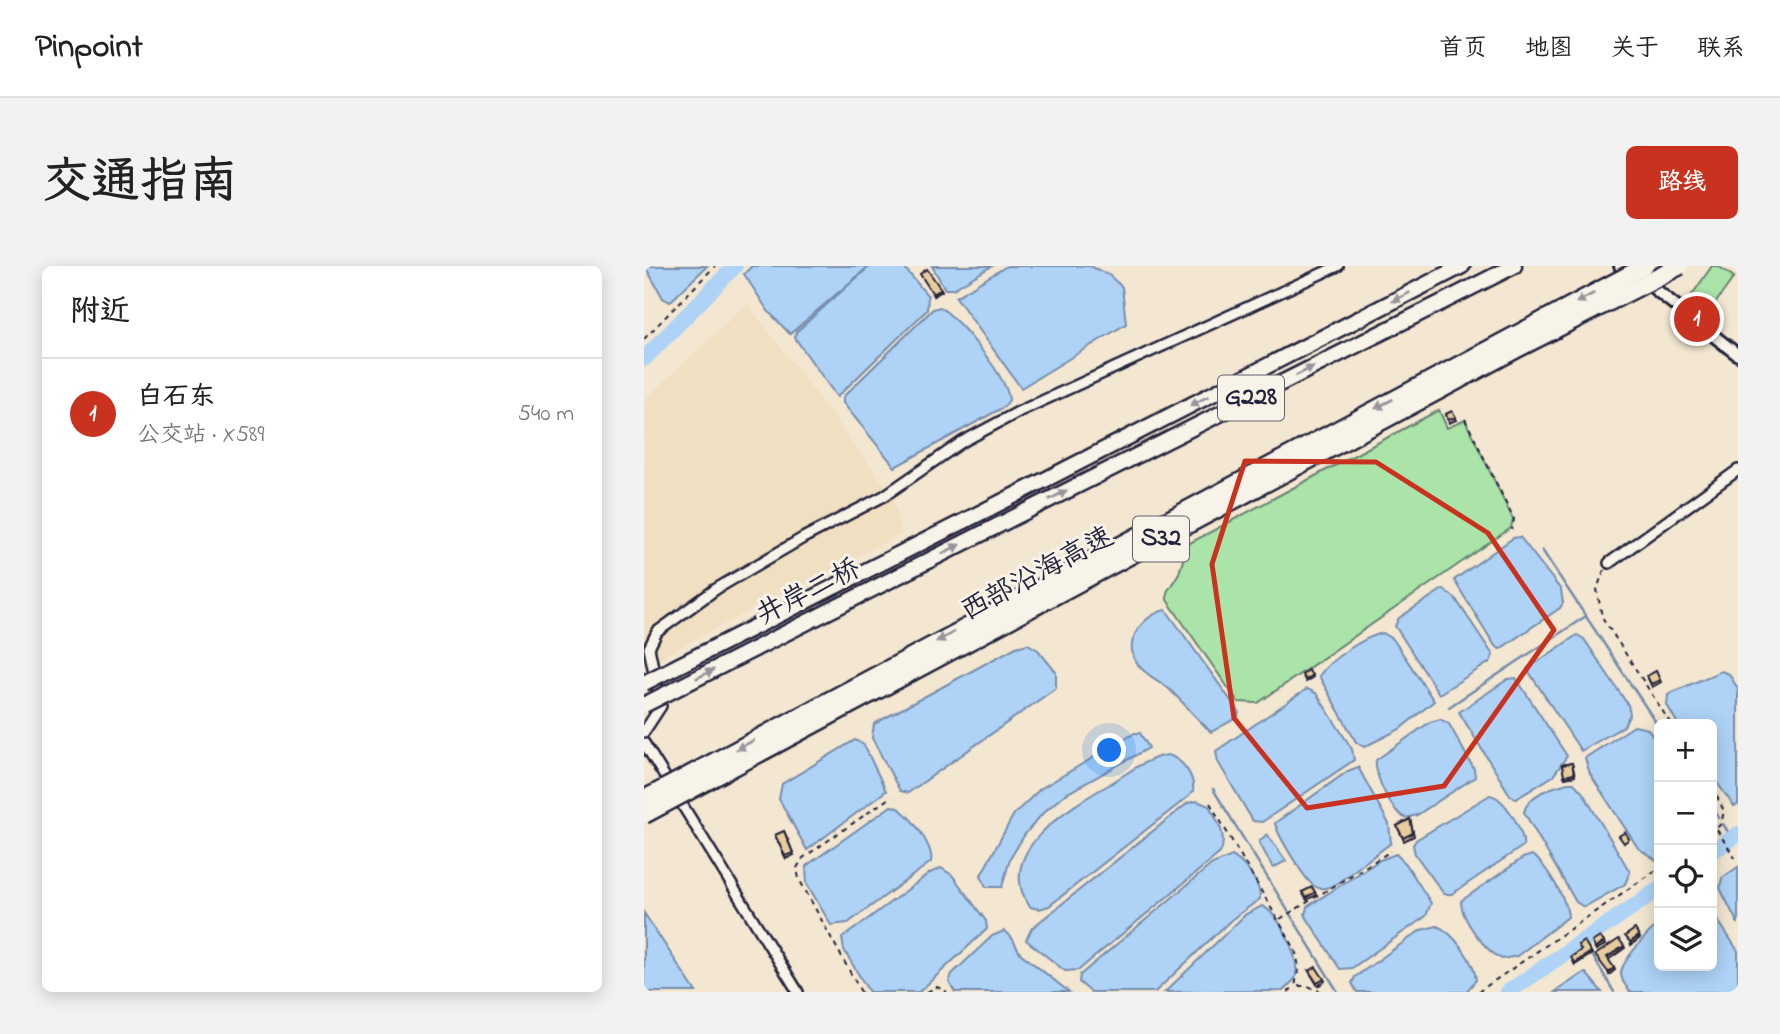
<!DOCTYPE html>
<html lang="zh">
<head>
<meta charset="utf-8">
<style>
  body { margin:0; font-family:"Indie Flower","LXGW WenKai TC",sans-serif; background:#f2f2f2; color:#222 }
  .controls { position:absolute; right:21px; bottom:21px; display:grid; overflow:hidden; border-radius:10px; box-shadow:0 4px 18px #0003 }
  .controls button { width:63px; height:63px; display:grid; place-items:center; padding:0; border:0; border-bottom:2px solid #e0e0e0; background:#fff; color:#222; font:35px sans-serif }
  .you { position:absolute; left:466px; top:485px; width:24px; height:24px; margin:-18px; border:5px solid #fff; border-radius:50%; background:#1a73e8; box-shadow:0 0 0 10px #1a73e833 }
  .badge { display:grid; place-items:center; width:46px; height:46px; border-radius:50%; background:#c8321e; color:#fff; font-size:23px; font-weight:700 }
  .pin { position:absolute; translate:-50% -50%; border:4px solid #fff; box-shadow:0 2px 7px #0006 }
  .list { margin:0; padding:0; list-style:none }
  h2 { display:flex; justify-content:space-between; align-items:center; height:91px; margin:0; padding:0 28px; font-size:30px }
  h2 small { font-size:23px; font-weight:400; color:#767676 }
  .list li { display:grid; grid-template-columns:46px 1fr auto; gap:21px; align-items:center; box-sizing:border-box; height:112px; padding:0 28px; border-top:2px solid #e0e0e0 }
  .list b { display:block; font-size:26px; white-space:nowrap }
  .list p { margin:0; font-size:23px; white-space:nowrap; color:#767676 }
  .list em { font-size:23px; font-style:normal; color:#767676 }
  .icon { flex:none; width:38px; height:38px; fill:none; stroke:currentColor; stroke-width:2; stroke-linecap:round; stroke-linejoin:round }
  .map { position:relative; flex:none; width:1094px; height:726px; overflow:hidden; border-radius:10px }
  header { display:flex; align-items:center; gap:42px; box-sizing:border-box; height:98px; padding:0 35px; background:#fff; border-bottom:2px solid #e0e0e0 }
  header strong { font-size:33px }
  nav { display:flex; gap:38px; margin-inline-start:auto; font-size:24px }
  .intro { display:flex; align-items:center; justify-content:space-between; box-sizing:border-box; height:168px; padding:0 42px }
  h1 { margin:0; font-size:49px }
  .button { padding:18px 32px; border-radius:10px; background:#c8321e; color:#fff; font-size:24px; font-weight:700 }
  main { display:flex; gap:42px; padding:0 42px }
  aside { flex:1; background:#fff; border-radius:10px; box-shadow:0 4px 18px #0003 }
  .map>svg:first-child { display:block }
  .built { fill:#f0dfc1 }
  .green { fill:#aae4a9; stroke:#668372; stroke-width:2 }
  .water { fill:#aed3f7; stroke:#768cac; stroke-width:2 }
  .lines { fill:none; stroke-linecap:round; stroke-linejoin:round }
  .stream { stroke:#768cac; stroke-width:2.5 }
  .river { stroke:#aed3f7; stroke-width:16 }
  .minor-casing { stroke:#22223b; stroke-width:14 }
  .tertiary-casing { stroke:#22223b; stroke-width:16 }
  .trunk-casing { stroke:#22223b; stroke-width:19 }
  .path { stroke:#22223b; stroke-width:2; stroke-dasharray:5 5; stroke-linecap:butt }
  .minor { stroke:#f7f3e8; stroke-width:9 }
  .tertiary { stroke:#f7f3e8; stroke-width:10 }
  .trunk { stroke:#f7f3e8; stroke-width:14 }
  .trunk-bridge-casing { stroke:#22223b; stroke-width:19; stroke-linecap:butt }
  .motorway-bridge-casing { stroke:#22223b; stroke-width:21; stroke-linecap:butt }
  .trunk-bridge { stroke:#f7f3e8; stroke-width:14 }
  .motorway-bridge { stroke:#f7f3e8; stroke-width:16 }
  .wall { fill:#c8af86; stroke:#22223b; stroke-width:2 }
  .shaded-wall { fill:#a38f6d; stroke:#22223b; stroke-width:2 }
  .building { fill:#e9cc9c; stroke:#22223b; stroke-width:2 }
  .oneway { fill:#97959a }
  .marked { fill:none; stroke:#c8321e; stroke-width:5; stroke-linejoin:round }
  .labels { text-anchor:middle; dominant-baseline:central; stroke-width:6; stroke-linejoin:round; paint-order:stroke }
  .shield { fill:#f7f3e8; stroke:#62616f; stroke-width:2 }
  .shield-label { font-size:26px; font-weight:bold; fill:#22223b }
  .street-label { font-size:28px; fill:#22223b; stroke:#f7f3e8 }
</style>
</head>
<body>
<header>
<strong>Pinpoint</strong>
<nav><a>首页</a><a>地图</a><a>关于</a><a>联系</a></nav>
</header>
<div class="intro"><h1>交通指南</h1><a class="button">路线</a></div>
<main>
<aside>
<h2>附近<small></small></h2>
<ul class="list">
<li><span class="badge">1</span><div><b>白石东</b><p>公交站 · X589</p></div><em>540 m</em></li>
</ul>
</aside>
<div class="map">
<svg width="1094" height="726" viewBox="0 0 1094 726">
  <rect width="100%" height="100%" fill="#f3e7d1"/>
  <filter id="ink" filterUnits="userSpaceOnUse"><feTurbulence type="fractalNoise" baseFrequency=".0143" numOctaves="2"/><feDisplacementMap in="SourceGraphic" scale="14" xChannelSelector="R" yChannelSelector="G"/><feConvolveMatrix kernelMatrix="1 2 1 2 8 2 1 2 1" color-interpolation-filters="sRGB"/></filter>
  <g filter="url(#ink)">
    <!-- built -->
    <path class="built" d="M103 37 249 230 257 268 10 394 0 375V135Z"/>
    <!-- green -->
    <g class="green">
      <path d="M1068 0H1074L1090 11 1063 49 1043 36Z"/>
      <path d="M795 144 803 162 821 154 869 253 867 262 614 437 594 436 523 334V326L535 307 544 278Z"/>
    </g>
    <!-- water -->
    <g class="water">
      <path d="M1 0H63L26 36 19 32Z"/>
      <path d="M108 0H225L146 68 124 45 100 8Z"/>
      <path d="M226 0H259L284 30 283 44 193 131 151 72 152 66Z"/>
      <path d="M288 0H348L309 23H301Z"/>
      <path d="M363 0H446L465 9 478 21 482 58 377 122 312 31Z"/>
      <path d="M296 41C315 53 364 112 365 134L360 141 251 201 199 137V131L289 43Z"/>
      <path d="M876 271 917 324 919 337 916 342 856 383 851 380 810 314 869 272Z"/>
      <path d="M799 323 811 332 849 389 846 396 795 428 751 360 755 352Z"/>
      <path d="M522 344 595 446 594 451 567 466C552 452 540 437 525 423 515 414 499 408 492 396 479 374 500 348 522 344Z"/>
      <path d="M739 367 749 373 790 435 756 463 720 481 712 476 675 410C685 394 720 371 739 367Z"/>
      <path d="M933 369 940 373 984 439 986 448 980 460 937 485 883 403Z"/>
      <path d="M384 378 394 384 412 406V422L264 527 256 525 228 472 230 458 372 381Z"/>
      <path d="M1077 405 1085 408 1094 423V539L1090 540 1068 510V458H1034L1023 439 1024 429 1029 426Z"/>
      <path d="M872 412 923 490 909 510 872 533 866 529 815 446 864 413Z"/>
      <path d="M663 423 672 427 708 483 710 494 618 556 609 555 574 496 572 485Z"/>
      <path d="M796 453 805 458 830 503 831 511 773 549 761 552C747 545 730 509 732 494L786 456Z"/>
      <path d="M990 460 1004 463 1015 479V596L994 582 946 508 941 492Z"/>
      <path d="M491 467H496L505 482 420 529 399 547 381 568 366 593 358 621H342L337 609 370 548 396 523Z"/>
      <path d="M211 474 220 479 242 525 163 584 135 533 138 518Z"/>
      <path d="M524 489C538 493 551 510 549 525L545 530 405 640 395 643 386 641C347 586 428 540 466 518 484 507 502 492 524 489Z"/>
      <path d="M714 501 745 558 747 577 692 618C685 621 678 625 670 620 660 613 633 568 631 557L704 505Z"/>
      <path d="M924 517H930L939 527 986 606 981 618 940 641 932 636 880 546C884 528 909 521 924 517Z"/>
      <path d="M846 529C860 531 881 566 879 580L808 628H800L771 588 769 579 772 574Z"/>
      <path d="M553 535 565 540C574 554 584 572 576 587L443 697 435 704 421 705 382 674 388 662 544 537Z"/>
      <path d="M247 540C262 540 291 581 287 596L204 657 187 659 163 618 162 600Z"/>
      <path d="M623 568 642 595 629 602 615 576Z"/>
      <path d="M752 588 762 598 787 637 782 650 708 702 696 703 661 649 663 641 736 594Z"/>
      <path d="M888 589C902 598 923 634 924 651L873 690 858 693C842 686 817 653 817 635L879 592Z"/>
      <path d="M588 590C601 597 617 618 616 633L587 654 511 726H447L435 716 436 709 568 598Z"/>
      <path d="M1094 601V658L1076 622 1078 612Z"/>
      <path d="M297 602 308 609 342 655 343 663 275 726H225L200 684 198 672 286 607Z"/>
      <path d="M618 640C636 647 658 695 651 713L639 725 521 726 602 648Z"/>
      <path d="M1068 645 1094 685V726H986C982 720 976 713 977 706 979 694 1005 665 1015 658V700H1068Z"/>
      <path d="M0 647 52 726H0Z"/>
      <path d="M793 660C809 666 831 696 832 714L822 726H713L708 717 711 711 777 664Z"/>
      <path d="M360 665 368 672 376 687 425 726H311L305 716 308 708 348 670Z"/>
      <path d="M942 707 958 726H911L938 708Z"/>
    </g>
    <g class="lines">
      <!-- stream -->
      <g class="stream">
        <path d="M898 284 1015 461"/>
        <path d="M805 441 942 350"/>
        <path d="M569 523 694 726"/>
        <path d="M1068 541 1075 552"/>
        <path d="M1079 558 1088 572"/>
        <path d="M947 687 970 726"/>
      </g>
      <!-- river -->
      <g class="river">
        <path d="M0 93 91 0"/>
        <path d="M1068 586 1094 568"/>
        <path d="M864 726 1015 623"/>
      </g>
      <defs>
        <g id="minor">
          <path d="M965 297 1094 204"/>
          <path d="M0 466 17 440 5 382 13 366 72 323 159 272 240 230 318 176 376 145 694 0"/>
          <path d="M0 477 154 726"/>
        </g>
        <path id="tertiary" d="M976 0 1002 16 1094 89"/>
        <g id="trunk">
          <path d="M344 243 818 0"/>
          <path d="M353 260 870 0"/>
        </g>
      </defs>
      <!-- minor casing -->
      <use href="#minor" class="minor-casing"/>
      <!-- tertiary casing -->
      <use href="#tertiary" class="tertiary-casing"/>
      <!-- trunk casing -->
      <use href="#trunk" class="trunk-casing"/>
      <!-- path -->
      <g class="path">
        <path d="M0 73 71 0"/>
        <path d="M821 153 870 253 868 264"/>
        <path d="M960 304 953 323 958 351 1027 458"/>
        <path d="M1068 521 1080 545 1077 558 1068 566"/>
        <path d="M566 537 651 683 655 701 651 720H664L678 726"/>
        <path d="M1073 564 1091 592"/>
        <path d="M636 653 747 585"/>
        <path d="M217 726 155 613 153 602 159 592 248 530"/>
        <path d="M283 726 293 721 303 726"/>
        <path d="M644 726 650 721"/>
        <path d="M834 726 1015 602"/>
      </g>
      <!-- minor -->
      <use href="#minor" class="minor"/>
      <!-- tertiary -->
      <use href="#tertiary" class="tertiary"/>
      <!-- trunk -->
      <use href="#trunk" class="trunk"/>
      <defs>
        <g id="trunk-bridge">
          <path d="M0 417 344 243"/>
          <path d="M0 439 353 260"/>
        </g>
        <g id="motorway-bridge">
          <path d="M0 533 1001 0"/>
          <path d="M0 549 873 83 1036 0"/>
        </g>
      </defs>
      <!-- trunk-bridge casing -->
      <use href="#trunk-bridge" class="trunk-bridge-casing"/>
      <!-- motorway-bridge casing -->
      <use href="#motorway-bridge" class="motorway-bridge-casing"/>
      <!-- trunk-bridge -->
      <use href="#trunk-bridge" class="trunk-bridge"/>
      <!-- motorway-bridge -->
      <use href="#motorway-bridge" class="motorway-bridge"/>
    </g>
    <!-- wall -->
    <g class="wall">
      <path d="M808 145 812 154 805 157 802 148Z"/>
      <path d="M1003 410 1016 414 1017 416 1008 421Z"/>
      <path d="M928 497 931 510 921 512 918 499Z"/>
      <path d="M766 553 770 570 760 575 753 560Z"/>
      <path d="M140 565 150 589 142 593 131 569Z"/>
      <path d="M658 626H671L672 629 663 634Z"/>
      <path d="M665 705 680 713 681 715 674 720Z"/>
    </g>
    <!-- shaded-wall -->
    <g class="shaded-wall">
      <path d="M297 23 298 25 290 30 289 28Z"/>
      <path d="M668 409 669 411 662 416 661 414Z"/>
      <path d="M995 670 996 672 987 679 986 676Z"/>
      <path d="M960 676 961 679 952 684 951 682Z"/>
      <path d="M980 680 981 682 964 694 963 691Z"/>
      <path d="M947 686 948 688 931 699 930 697Z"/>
      <path d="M970 702 971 704 965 709 964 706Z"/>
    </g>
    <!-- building -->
    <g class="building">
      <path d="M283 3 297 23 289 28 276 8Z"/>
      <path d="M808 145 812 151 804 154 802 148Z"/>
      <path d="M664 404 668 409 661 414 658 409Z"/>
      <path d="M1012 405 1016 414 1007 418 1003 410Z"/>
      <path d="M928 497 930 508 920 510 918 499Z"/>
      <path d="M766 553 769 567 759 572 753 560Z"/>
      <path d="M140 565 149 587 141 590 131 569Z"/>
      <path d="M981 566 985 573 980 577 975 570Z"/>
      <path d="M668 621 671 626 662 632 658 626Z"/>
      <path d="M991 663 995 670 986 676 981 670Z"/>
      <path d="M956 671 960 676 951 682 948 676Z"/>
      <path d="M975 673 980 680 963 691 970 702 964 706 951 689Z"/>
      <path d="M940 675 947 686 930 697 927 691 937 684 934 679Z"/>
      <path d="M672 701 680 713 673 717 665 705Z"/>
    </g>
    <!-- one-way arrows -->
    <defs><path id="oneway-solid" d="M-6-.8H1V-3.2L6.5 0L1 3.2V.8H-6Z" transform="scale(1.75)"/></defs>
    <g class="oneway">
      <use href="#oneway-solid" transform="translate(757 31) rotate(153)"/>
      <use href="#oneway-solid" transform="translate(941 32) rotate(152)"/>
      <use href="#oneway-solid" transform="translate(661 105) rotate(-27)"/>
      <use href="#oneway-solid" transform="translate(555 135) rotate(153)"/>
      <use href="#oneway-solid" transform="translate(740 138) rotate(152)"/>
      <use href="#oneway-solid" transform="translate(414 229) rotate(-27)"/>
      <use href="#oneway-solid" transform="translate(307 283) rotate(-27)"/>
      <use href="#oneway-solid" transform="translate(301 371) rotate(152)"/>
      <use href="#oneway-solid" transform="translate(61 408) rotate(-27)"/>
      <use href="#oneway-solid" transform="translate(101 479) rotate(152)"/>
    </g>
  </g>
  <!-- marked area -->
  <path class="marked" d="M601 195 732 196 844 267 910 364 800 520 663 542 590 452 568 298Z"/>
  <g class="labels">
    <!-- shield labels -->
    <g class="shield">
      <rect x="574" y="109.5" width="66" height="45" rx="5"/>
      <rect x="489" y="250.5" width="56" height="45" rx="5"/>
    </g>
    <g class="shield-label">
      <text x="607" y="132">G228</text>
      <text x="517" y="273">S32</text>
    </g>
    <!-- street labels -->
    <g class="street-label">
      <text transform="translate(394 309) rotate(-28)">西部沿海高速</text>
      <text transform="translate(165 327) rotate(-27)">井岸二桥</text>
    </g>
  </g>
</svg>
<div class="controls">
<button>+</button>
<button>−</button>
<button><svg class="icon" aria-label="locate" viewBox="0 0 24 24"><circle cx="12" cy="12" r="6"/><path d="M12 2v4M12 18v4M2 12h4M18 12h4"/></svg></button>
<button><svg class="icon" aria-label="layers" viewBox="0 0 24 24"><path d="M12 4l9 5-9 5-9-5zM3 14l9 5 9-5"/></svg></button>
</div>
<div class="you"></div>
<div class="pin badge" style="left:1053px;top:53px">1</div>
</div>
</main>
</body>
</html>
